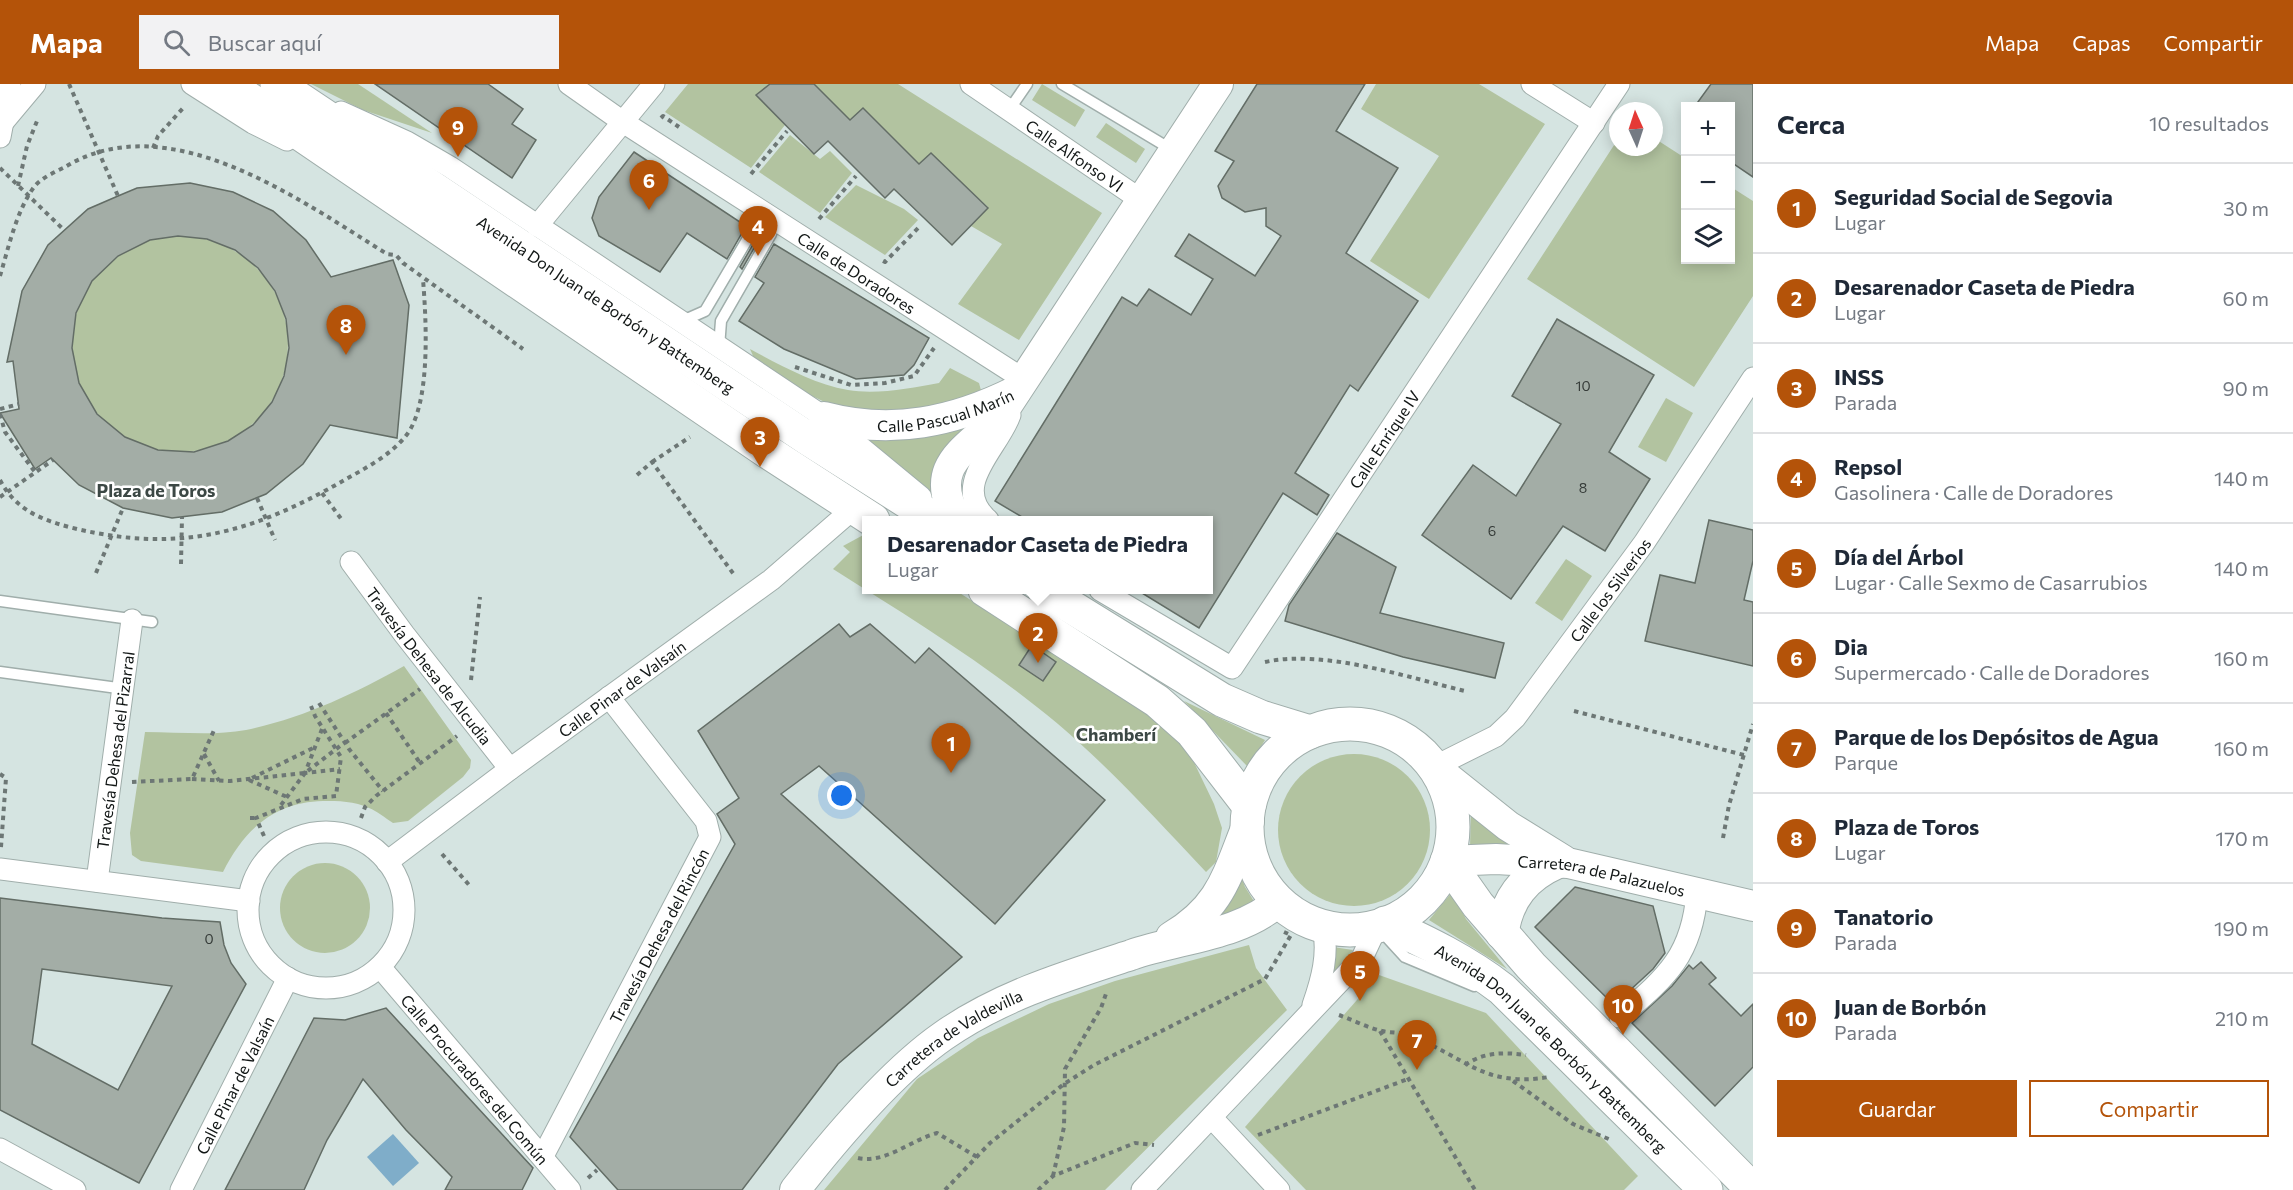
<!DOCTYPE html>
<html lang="es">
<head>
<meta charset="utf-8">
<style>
  body { margin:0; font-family:Commissioner,sans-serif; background:#f2f2f3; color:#1f2937 }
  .controls { position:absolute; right:18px; top:18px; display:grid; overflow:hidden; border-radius:0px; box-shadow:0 3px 15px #0003 }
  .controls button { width:54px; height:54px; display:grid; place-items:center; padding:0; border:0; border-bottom:2px solid #e0e1e3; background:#fff; color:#1f2937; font:30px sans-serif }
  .compass { position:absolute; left:1609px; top:18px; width:54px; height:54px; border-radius:50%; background:#fff; box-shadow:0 3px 15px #0003; rotate:357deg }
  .you { position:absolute; left:842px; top:712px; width:21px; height:21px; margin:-15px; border:4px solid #fff; border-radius:50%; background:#1a73e8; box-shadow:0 0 0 9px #1a73e833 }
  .badge { display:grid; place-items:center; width:39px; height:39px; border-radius:50%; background:#b45309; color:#fff; font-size:20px; font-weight:700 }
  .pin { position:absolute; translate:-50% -50px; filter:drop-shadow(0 2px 3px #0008) }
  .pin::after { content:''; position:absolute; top:32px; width:21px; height:18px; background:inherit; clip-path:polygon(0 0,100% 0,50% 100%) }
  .popup { position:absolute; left:862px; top:432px; width:351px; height:78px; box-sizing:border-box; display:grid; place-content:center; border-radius:0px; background:#fff; filter:drop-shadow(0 2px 4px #0005); font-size:20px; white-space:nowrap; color:#747a83 }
  .popup b { font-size:22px; color:#1f2937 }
  .popup::after { content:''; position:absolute; left:50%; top:100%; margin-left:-12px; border:12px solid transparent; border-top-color:#fff }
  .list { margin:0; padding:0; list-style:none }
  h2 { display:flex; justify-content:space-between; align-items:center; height:78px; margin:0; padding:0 24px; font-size:26px }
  h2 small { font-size:20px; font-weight:400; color:#747a83 }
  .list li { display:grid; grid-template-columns:39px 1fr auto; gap:18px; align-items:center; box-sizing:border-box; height:90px; padding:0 24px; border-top:2px solid #e0e1e3 }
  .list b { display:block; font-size:22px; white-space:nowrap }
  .list p { margin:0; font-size:20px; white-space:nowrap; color:#747a83 }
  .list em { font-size:20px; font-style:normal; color:#747a83 }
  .actions { display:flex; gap:12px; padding:18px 24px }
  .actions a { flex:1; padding:14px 0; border:2px solid #b45309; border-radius:0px; text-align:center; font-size:21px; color:#b45309 }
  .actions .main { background:#b45309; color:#fff }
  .icon { flex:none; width:33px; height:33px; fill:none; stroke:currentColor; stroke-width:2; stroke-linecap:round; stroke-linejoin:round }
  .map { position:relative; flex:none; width:1753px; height:1106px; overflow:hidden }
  header { display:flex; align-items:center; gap:36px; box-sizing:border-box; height:84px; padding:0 30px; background:#b45309; color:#fff }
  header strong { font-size:28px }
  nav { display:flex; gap:33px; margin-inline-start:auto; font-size:21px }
  .search { width:420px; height:54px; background:#f2f2f3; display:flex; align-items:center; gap:15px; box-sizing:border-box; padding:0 21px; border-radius:0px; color:#747a83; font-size:22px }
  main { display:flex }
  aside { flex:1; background:#fff }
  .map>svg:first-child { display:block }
  .green { fill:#b2c3a0 }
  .water { fill:#7fadc9 }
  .building { fill:#a3ada6; stroke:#636d66; stroke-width:1.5; fill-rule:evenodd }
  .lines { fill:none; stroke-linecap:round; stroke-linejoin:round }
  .lane-casing { stroke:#a0aeab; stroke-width:13 }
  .street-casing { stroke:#a0aeab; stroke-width:23 }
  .secondary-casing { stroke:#a0aeab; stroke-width:32 }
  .primary-casing { stroke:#a0aeab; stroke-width:35 }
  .path { stroke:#6d7775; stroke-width:4; stroke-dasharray:4.5 4.5; stroke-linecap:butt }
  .lane { stroke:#fff; stroke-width:10 }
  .street { stroke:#fff; stroke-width:21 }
  .secondary { stroke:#fff; stroke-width:30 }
  .primary { stroke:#fff; stroke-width:33 }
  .labels { text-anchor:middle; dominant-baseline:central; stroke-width:5; stroke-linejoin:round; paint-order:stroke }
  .number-label { font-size:14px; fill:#363c39 }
  .street-label { font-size:16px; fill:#111615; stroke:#fff }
  .neighbourhood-label { font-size:18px; font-weight:bold; fill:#3c4845; stroke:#fff }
</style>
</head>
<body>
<header>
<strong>Mapa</strong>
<div class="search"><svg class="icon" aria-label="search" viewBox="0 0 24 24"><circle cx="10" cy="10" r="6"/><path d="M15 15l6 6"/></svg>Buscar aquí</div>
<nav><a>Mapa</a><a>Capas</a><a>Compartir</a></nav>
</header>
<main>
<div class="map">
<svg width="1753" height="1106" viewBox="0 0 1753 1106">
  <rect width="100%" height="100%" fill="#d5e4e1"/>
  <!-- green -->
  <g class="green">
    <path d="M311 0H358L432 49 363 26Z"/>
    <path d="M688 0H770L757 11 785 41 751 84 665 28Z"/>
    <path d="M814 0H898L1102 129 1019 256 958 220 1002 160 971 142 988 123 931 70 919 80 850 36Z"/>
    <path d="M1042 0 1085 26 1075 43 1032 16Z"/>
    <path d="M1376 0H1479L1545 40 1429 215 1370 177 1439 72 1361 25Z"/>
    <path d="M1106 39 1145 65 1136 79 1096 53Z"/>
    <path d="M790 51 820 75 830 67 852 89 820 129 759 88Z"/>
    <path d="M1654 54 1685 74 1686 176H1730L1731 103 1753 117V212L1694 303 1527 195 1618 55V63H1654Z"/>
    <path d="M856 101 904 125 918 136 885 171 825 133Z"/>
    <circle cx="180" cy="260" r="108"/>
    <path d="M750 265C780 281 814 300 848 306 877 311 911 304 939 299L950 284 979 299 982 310 960 323 877 330 831 321 791 302 757 281Z"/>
    <path d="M1666 314 1693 329 1666 378 1638 363Z"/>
    <path d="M984 336 938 414 858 350Z"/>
    <path d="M867 449V506H955L1160 637 1190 670 1214 720 1222 744 1216 778 1206 788C1158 737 1111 685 1058 640 989 582 909 533 833 485L850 468 843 462Z"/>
    <path d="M1566 475 1592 492 1562 537 1535 519Z"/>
    <path d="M404 582 471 676 470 684 463 693 408 737 393 739C385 734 377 727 369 724 355 717 338 717 323 717 274 718 244 746 223 788L141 777 132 771 130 749 145 648C178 648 214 652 246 646 303 634 354 610 404 582Z"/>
    <path d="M1184 617 1265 656 1248 683Z"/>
    <circle cx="1354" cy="746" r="76"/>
    <path d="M1471 722 1521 765 1470 764Z"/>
    <circle cx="325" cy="824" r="45"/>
    <path d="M1237 781 1245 803 1257 822 1207 842Z"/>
    <path d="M1452 808 1466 835 1507 885 1429 836Z"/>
    <path d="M1249 861 1256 884 1287 926 1105 1106H824L917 995 978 954 1049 920 1115 897Z"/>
    <path d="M1333 863 1353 866 1329 900Z"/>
    <path d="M1379 891 1486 929 1638 1092 1624 1106H1306L1245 1043Z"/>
  </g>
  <!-- water -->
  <path class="water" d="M393 1050 419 1079 393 1102 367 1073Z"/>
  <!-- building -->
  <g class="building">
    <path d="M375 0H488L523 25 512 40 536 56 512 94Z"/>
    <path d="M770 0H814L850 36 863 24 919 80 931 69 988 124 952 161 894 105 885 114 828 57 814 70 756 11Z"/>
    <path d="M1257 0H1365L1336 47 1398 84 1346 169 1418 217 1358 307 1350 301 1295 389 1329 411 1317 431 1283 409 1199 544 1137 506H1209V436H1027L995 417 1122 213 1137 222 1149 205 1191 231 1213 195 1175 172 1189 150 1255 192 1281 152 1266 142V124L1245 128 1222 114 1218 102 1234 77 1215 67Z"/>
    <path d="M1711 0H1753V93L1731 78V22H1695Z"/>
    <path d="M634 68 746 142 727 175 687 149 660 188 599 152 592 134 599 113Z"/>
    <path d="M190 99 233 108 273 127 306 156 331 193 393 176 409 221 397 354 330 341 303 380 266 410 222 428 172 434 123 424 79 401 51 374 35 385 0 329 19 325 13 277 7 278 22 207 48 161 88 125 118 112 137 104ZM178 152 207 155 235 166 258 184 275 207 286 235 289 264 284 292 272 318 253 341 228 357 194 368 158 366 125 353 97 330 79 299 72 264 76 229 92 197 118 172 150 156Z"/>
    <path d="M759 150 761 152 742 185 740 183Z"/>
    <path d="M774 160 929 254 914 281 904 291 856 295 784 265 739 237 764 199 755 193Z"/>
    <path d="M1557 235 1654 291 1609 368 1650 395 1605 467 1563 442 1511 515 1422 451 1473 381 1516 412 1561 340 1512 312Z"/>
    <path d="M1709 436 1753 446V477L1744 516 1753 518V582L1645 557 1660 491 1695 499Z"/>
    <path d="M1337 449 1396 483 1380 529 1504 559 1495 594 1403 573 1285 537 1289 521Z"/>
    <path d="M839 540 850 553 870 540 915 579 929 564 1105 716 995 840 819 682 781 710 962 873 838 980 742 1106H618L570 1053 735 760 717 730 739 714 698 647Z"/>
    <path d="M1032 561 1056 578 1043 597 1019 581Z"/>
    <path d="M1575 803 1653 822 1665 869 1653 885 1614 921 1535 843Z"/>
    <path d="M0 814 162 834 220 838 224 861 231 879 246 900 139 1099 0 1026ZM42 885 172 902 118 1006 32 960Z"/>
    <path d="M1701 878 1716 894 1709 900 1741 932 1753 920V983L1715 1022 1632 939 1672 902 1689 881 1693 885Z"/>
    <path d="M386 924 533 1084 522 1106H445L452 1093 406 1046 363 995 327 1056 304 1106H225L314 934 345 936Z"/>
  </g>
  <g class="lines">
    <defs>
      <g id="lane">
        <path d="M1062 0 1174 67"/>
        <path d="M1009 26 1027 0"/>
        <path d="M680 238 705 227 764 127"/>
        <path d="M719 263 721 237 771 150 776 135"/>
        <path d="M0 517 152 538"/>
        <path d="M0 588 125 605"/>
        <path d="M1383 849 1405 873 1474 902"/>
      </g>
      <g id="street">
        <path d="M192 0 253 39 287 56"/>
        <path id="s1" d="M569 0 623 38 1023 295"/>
        <path id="s2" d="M971 0 1141 116"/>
        <path d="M1532 0 1594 39"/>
        <path d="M341 28 407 58 450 83 824 333 921 413"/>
        <path d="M4 37 35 0"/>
        <path d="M0 53 10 0"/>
        <path d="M537 142 654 0"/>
        <path d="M988 436C949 402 998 365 1010 331"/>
        <path id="s3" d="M351 478 404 550 510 685"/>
        <path id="s4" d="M1100 506 1232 584 1619 0"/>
        <path id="s5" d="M1434 683 1496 652 1515 634 1644 459 1753 294"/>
        <circle cx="326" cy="826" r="78"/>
        <path id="s6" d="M387 778 510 685 771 496 854 424"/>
        <path d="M0 785 249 817"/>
        <path id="s7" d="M97 797 132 536"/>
        <path id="s8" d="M380 883 570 1106"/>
        <path d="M1313 921C1322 895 1329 870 1323 842"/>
        <path d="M1620 933C1665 894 1692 873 1697 809"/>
        <path d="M1212 1034 1279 1106"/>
        <path d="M0 1065 75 1106"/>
        <path id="s9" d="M543 1072 710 753 706 737 609 613"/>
        <path id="s10" d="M181 1106 288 894"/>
        <path d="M1142 1106 1362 874 1377 842"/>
      </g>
      <g id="secondary">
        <path id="s11" d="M824 333C892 351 954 338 1016 307"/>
        <path d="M957 436C923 376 975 364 1004 326L1218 0"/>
        <path d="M1434 683 1508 742 1563 776"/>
        <path id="s12" d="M1447 777 1496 775 1568 779 1753 822"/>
        <path d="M1171 853C1223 822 1227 790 1249 737"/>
        <path id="s13" d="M795 1106C835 1055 890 989 943 952 1000 912 1066 892 1131 871 1179 854 1240 852 1279 817"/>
      </g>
      <g id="primary">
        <path d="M227 0 768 368 873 436"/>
        <path id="s14" d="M277 0 807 354 936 436"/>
        <path d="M985 506 1157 617 1192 648 1249 722"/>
        <path d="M1044 506 1222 616 1261 633 1310 648"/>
        <circle cx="1350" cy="743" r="103"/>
        <path d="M1447 777 1478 821 1531 882 1753 1106"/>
        <path id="s15" d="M1385 839C1426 858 1466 877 1502 905L1706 1106"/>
        <path d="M1502 849C1507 814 1525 792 1557 778"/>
      </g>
    </defs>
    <!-- lane casing -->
    <use href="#lane" class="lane-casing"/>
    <!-- street casing -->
    <use href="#street" class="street-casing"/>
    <!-- secondary casing -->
    <use href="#secondary" class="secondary-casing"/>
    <!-- primary casing -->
    <use href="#primary" class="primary-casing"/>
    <!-- path -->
    <g class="path">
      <path d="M69 0 118 112"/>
      <path d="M661 34 663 32 679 43"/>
      <path d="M153 64 158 52 184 23"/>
      <path d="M0 84 64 146"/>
      <path d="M751 90 787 47"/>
      <path d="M18 102 27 62 37 37"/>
      <path d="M819 135 856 92"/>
      <path d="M883 177 885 178 921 141"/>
      <path d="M0 192C9 162 16 128 34 103 41 94 55 88 65 83 168 20 300 116 387 170L396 171 403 179 523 265"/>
      <path d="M795 283 851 301 885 299 914 292 934 264"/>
      <path d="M0 325 19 320"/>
      <path d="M0 330 5 348 35 388"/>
      <path d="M652 378 690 353"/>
      <path d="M637 391 652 378 735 492"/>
      <path d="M0 396C16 427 44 437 77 445 180 469 251 449 341 398 362 386 388 373 404 354 432 324 426 234 423 195"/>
      <path d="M322 409 342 436"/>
      <path d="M0 413 53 376"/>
      <path d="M257 414 275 456"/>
      <path d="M181 480 182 433"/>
      <path d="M96 489 123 424"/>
      <path d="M1265 578C1324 565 1406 593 1465 607"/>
      <path d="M471 596 480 513"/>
      <path d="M319 619 349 665 383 707"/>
      <path d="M1574 627 1744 671"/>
      <path d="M386 629 420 679"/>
      <path d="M322 645 305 689 340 685"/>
      <path d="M345 659 420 605"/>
      <path d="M204 670 219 697"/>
      <path d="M0 690 6 694 1 763"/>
      <path d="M252 694 315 663"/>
      <path d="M192 695 230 697 305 689 340 662"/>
      <path d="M249 696 287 713"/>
      <path d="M132 698 192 695 215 644"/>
      <path d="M281 721 305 689"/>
      <path d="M250 734H256"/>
      <path d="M361 734 365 723 376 712 457 652"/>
      <path d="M264 752 256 734 303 715 336 712 341 673 315 632 311 622"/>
      <path d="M1723 754 1729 721 1753 640"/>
      <path d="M442 770 470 802"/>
      <path d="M1339 931C1353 936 1368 944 1382 947 1391 949 1401 948 1410 952 1465 972 1482 1004 1549 993"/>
      <path d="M1380 947 1475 1106"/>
      <path d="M1465 981C1484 968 1503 968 1526 971"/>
      <path d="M1513 997 1573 1040 1611 1056"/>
      <path d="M1258 1051 1408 995"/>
      <path d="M858 1074C885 1080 911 1056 937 1049L977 1073"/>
      <path d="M1053 1092 1064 1043 1065 985 1101 924 1107 907"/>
      <path d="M588 1094 597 1086"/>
      <path d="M945 1106 990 1059 1064 1000 1094 981 1265 895 1291 851 1284 848"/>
      <path d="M1038 1106 1053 1092 1135 1059 1154 1061"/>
    </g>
    <!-- lane -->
    <use href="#lane" class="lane"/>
    <!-- street -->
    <use href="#street" class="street"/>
    <!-- secondary -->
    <use href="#secondary" class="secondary"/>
    <!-- primary -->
    <use href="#primary" class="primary"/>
  </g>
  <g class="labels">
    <!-- number labels -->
    <g class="number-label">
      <text x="1583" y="301">10</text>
      <text x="1583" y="403">8</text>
      <text x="1492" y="446">6</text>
      <text x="209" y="854">0</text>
    </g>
    <!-- street labels -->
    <g class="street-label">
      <text stroke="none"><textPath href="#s2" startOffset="126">Calle Alfonso VI</textPath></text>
      <text stroke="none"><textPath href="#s1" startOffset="344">Calle de Doradores</textPath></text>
      <text stroke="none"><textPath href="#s14" startOffset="396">Avenida Don Juan de Borbón y Battemberg</textPath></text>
      <text stroke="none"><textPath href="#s11" startOffset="124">Calle Pascual Marín</textPath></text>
      <text stroke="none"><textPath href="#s4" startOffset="428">Calle Enrique IV</textPath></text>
      <text stroke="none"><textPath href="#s5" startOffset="255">Calle los Silverios</textPath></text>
      <text stroke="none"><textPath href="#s3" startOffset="130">Travesía Dehesa de Alcudia</textPath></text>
      <text stroke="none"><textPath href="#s6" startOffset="292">Calle Pinar de Valsaín</textPath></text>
      <text stroke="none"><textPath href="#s7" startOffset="132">Travesía Dehesa del Pizarral</textPath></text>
      <text stroke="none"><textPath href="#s12" startOffset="156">Carretera de Palazuelos</textPath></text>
      <text stroke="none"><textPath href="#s9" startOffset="249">Travesía Dehesa del Rincón</textPath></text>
      <text stroke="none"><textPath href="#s13" startOffset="222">Carretera de Valdevilla</textPath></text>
      <text stroke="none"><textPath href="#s15" startOffset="210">Avenida Don Juan de Borbón y Battemberg</textPath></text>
      <text stroke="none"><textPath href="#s8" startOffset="147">Calle Procuradores del Común</textPath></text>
      <text stroke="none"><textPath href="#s10" startOffset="118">Calle Pinar de Valsaín</textPath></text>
    </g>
    <!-- neighbourhood labels -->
    <g class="neighbourhood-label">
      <text x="156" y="406">Plaza de Toros</text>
      <text x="1116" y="650">Chamberí</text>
    </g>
  </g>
</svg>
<div class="controls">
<button>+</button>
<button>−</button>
<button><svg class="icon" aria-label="layers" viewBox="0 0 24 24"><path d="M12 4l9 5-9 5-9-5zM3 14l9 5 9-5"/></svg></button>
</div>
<svg class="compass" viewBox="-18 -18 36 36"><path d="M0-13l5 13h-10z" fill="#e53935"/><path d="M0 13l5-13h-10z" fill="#747a83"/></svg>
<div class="you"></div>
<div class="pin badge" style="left:951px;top:689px">1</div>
<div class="pin badge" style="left:1038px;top:579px">2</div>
<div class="popup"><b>Desarenador Caseta de Piedra</b>Lugar</div>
<div class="pin badge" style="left:760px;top:383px">3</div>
<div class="pin badge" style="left:758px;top:172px">4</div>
<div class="pin badge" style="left:1360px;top:917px">5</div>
<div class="pin badge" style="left:649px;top:126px">6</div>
<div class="pin badge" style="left:1417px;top:986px">7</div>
<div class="pin badge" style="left:346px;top:271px">8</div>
<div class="pin badge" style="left:458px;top:73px">9</div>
<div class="pin badge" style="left:1623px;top:951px">10</div>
</div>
<aside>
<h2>Cerca<small>10 resultados</small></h2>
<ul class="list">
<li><span class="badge">1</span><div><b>Seguridad Social de Segovia</b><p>Lugar</p></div><em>30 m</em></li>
<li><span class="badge">2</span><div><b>Desarenador Caseta de Piedra</b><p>Lugar</p></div><em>60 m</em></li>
<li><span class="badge">3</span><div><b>INSS</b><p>Parada</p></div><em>90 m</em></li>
<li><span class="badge">4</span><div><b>Repsol</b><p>Gasolinera · Calle de Doradores</p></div><em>140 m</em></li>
<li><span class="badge">5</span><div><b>Día del Árbol</b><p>Lugar · Calle Sexmo de Casarrubios</p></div><em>140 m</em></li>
<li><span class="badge">6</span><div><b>Dia</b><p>Supermercado · Calle de Doradores</p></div><em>160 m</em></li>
<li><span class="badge">7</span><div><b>Parque de los Depósitos de Agua</b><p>Parque</p></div><em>160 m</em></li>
<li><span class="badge">8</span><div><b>Plaza de Toros</b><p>Lugar</p></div><em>170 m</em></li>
<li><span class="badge">9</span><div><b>Tanatorio</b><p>Parada</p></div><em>190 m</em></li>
<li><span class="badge">10</span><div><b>Juan de Borbón</b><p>Parada</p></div><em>210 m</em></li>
</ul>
<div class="actions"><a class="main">Guardar</a><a>Compartir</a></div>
</aside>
</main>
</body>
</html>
